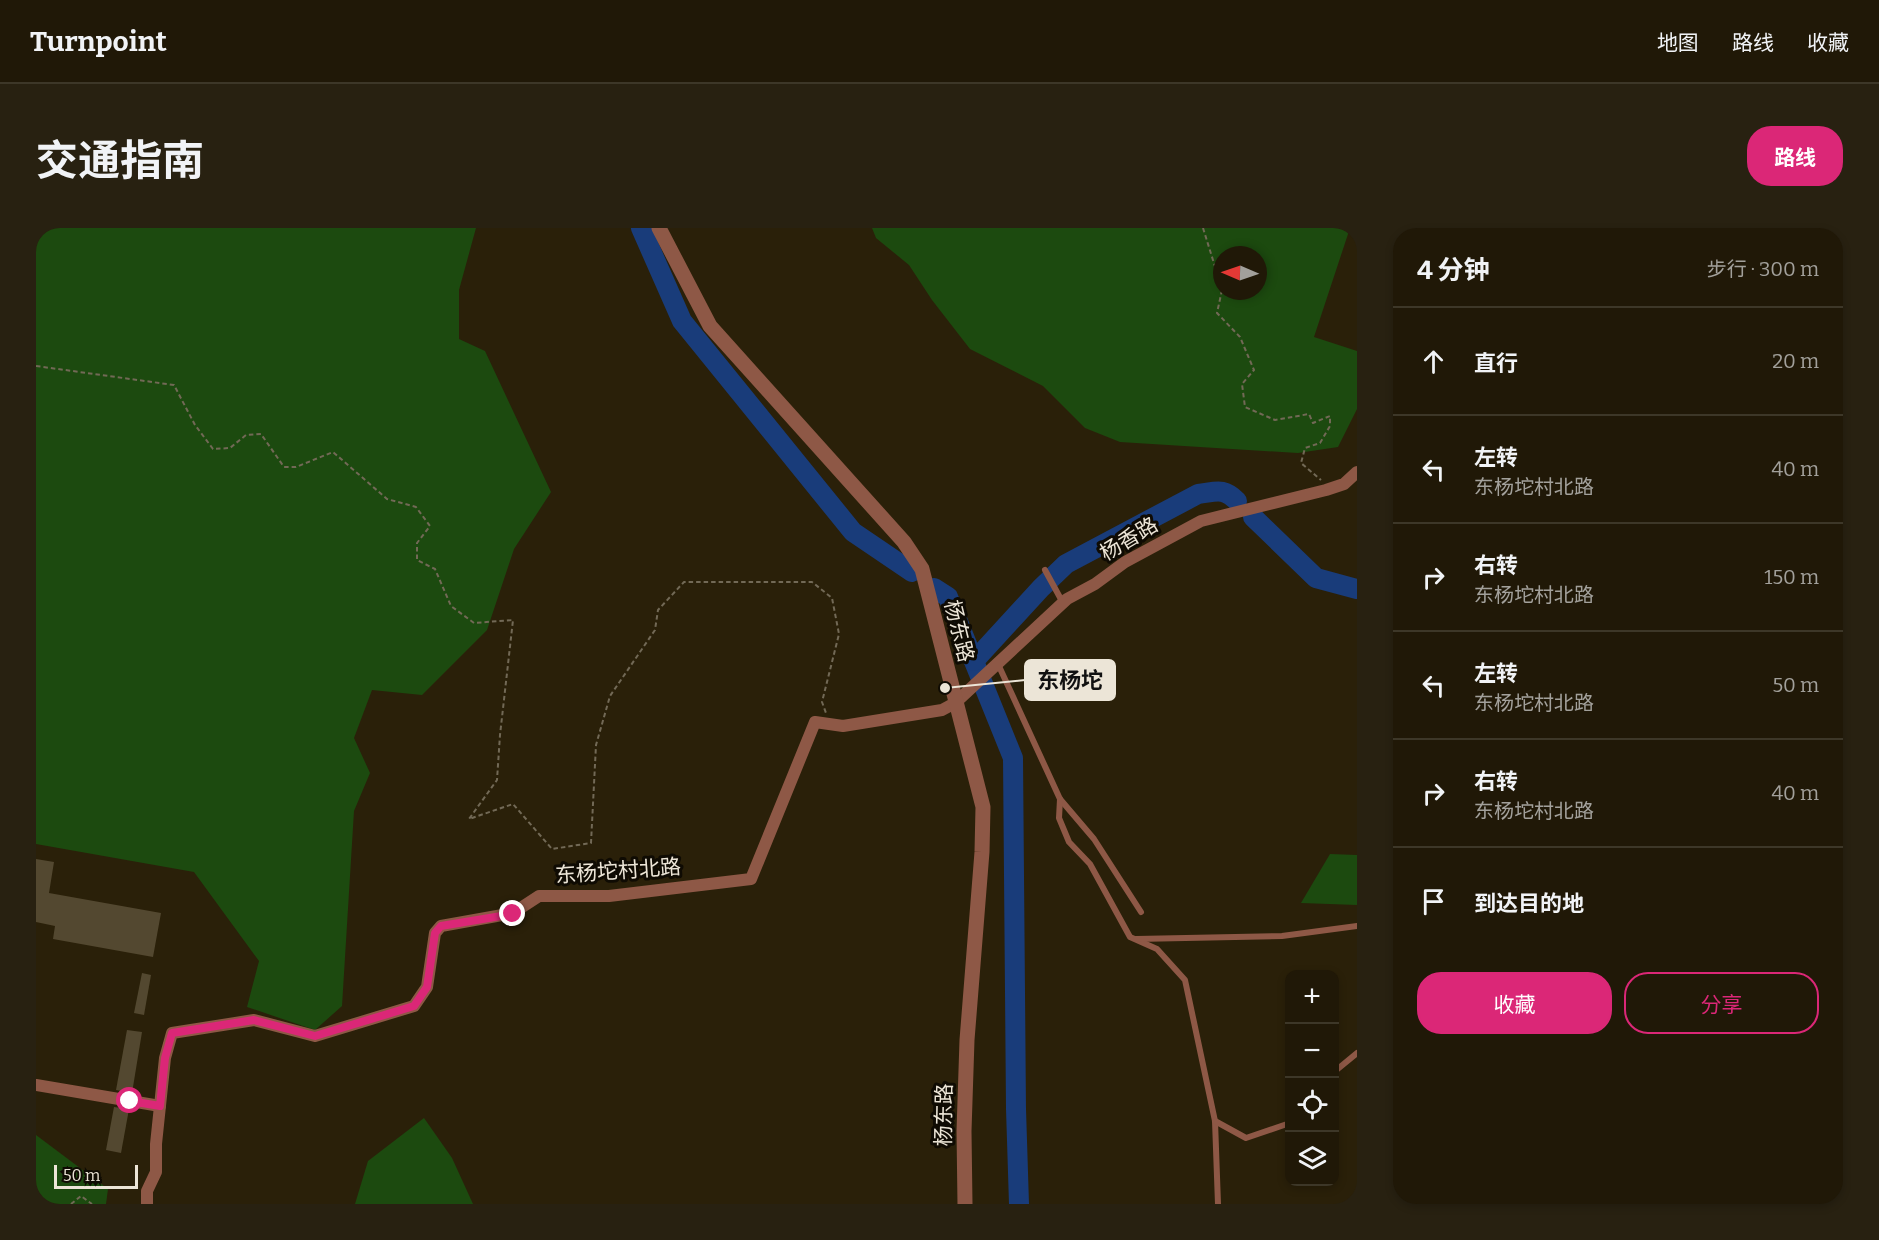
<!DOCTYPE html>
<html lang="zh">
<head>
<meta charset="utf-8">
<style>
  body { margin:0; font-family:Bitter,"Noto Sans SC",serif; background:#282111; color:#f1f3f6 }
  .controls { position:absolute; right:18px; bottom:18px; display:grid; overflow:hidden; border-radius:12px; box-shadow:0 3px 9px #0003 }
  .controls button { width:54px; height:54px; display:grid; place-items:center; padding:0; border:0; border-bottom:2px solid #3d3728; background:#201807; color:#f1f3f6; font:30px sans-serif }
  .compass { position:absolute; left:1177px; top:18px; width:54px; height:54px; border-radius:50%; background:#201807; box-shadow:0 3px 9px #0003; rotate:272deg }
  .scale { position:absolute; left:18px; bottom:15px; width:84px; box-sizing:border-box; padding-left:6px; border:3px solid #ece5d7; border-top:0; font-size:16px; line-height:21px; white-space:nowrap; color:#ece5d7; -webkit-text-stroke:4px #0f0b03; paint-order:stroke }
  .stop { position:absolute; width:18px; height:18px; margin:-14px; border:4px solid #db2777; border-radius:50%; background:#fff }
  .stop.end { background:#db2777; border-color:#fff; box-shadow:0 2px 6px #0008 }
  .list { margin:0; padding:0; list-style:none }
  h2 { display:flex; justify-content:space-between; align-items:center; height:78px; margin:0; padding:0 24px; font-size:26px }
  h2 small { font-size:20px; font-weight:400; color:#a2a09b }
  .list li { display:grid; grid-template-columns:39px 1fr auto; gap:18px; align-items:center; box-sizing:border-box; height:108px; padding:0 24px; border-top:2px solid #3d3728 }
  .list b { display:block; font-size:22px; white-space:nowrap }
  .list p { margin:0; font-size:20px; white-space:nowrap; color:#a2a09b }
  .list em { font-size:20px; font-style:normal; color:#a2a09b }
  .actions { display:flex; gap:12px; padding:18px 24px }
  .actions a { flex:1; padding:14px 0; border:2px solid #db2777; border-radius:24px; text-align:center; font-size:21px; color:#db2777 }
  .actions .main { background:#db2777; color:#fff }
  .icon { flex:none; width:33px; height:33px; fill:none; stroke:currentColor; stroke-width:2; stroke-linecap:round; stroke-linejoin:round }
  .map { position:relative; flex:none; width:1321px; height:976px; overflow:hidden; border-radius:24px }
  header { display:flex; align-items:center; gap:36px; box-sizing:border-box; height:84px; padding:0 30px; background:#201807; border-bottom:2px solid #3d3728 }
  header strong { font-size:28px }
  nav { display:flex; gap:33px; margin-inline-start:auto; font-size:21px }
  .intro { display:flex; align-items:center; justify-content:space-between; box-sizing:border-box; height:144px; padding:0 36px }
  h1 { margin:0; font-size:42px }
  .button { padding:15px 27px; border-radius:24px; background:#db2777; color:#fff; font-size:21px; font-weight:700 }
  main { display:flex; gap:36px; padding:0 36px }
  aside { flex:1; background:#201807; border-radius:24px; box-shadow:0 3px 9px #0003 }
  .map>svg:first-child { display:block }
  .green { fill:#1c4a0f; fill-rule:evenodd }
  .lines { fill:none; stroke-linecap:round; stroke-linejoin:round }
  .river { stroke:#193c7a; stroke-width:20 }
  .building { fill:#534830 }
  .path { stroke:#726956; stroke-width:2; stroke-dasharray:4.5 3; stroke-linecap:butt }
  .service { stroke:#8e5846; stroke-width:6 }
  .minor { stroke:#8e5846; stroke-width:12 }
  .tertiary { stroke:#8e5846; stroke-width:15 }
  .route { stroke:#db2777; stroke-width:8 }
  .labels { text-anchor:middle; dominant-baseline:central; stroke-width:6; stroke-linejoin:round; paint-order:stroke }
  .street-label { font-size:21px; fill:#ece5d7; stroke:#0f0b03 }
  .leader { fill:none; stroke:#ece5d7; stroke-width:2 }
  .callout-dot { fill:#ece5d7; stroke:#0f0b03; stroke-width:2 }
  .callout { fill:#ece5d7; stroke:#ece5d7; stroke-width:2 }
  .callout-label { font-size:22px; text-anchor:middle; font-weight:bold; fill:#111 }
</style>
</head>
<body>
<header>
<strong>Turnpoint</strong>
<nav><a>地图</a><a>路线</a><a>收藏</a></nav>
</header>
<div class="intro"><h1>交通指南</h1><a class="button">路线</a></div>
<main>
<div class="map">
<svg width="1321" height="976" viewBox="0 0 1321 976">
  <rect width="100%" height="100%" fill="#2a2009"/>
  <!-- green -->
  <g class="green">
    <path d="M0 0H440L423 62V111L449 123 515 264 478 321 451 402 386 467 336 462 318 510 334 545 318 583 306 778 279 802 211 779 223 733 158 644 0 616Z"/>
    <path d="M836 0H1314L1278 109 1321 123V181L1302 219 1262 225 1084 214 1049 200 1007 158 934 121 896 72 873 37 840 10ZM1186 27H1222V63H1186Z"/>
    <path d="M1294 626 1321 627V677L1265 675Z"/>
    <path d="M388 890 416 930 437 976H319L332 933Z"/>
    <path d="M0 907 72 961 70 976H0Z"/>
  </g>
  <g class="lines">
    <!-- river -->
    <g class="river">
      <path d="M605 0 646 93 817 304 876 344"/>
      <path d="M1217 289 1280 350 1321 361"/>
      <path d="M898 360 912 369 977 530 980 881 983 976"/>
      <path d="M938 433 1005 360 1030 336 1162 266C1180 264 1187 259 1201 273"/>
    </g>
  </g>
  <!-- building -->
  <g class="building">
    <path d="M0 631 18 634 13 665 125 685 117 729 17 711 19 698 0 694Z"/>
    <path d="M106 745 115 747 108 787 98 785Z"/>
    <path d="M91 802 106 804 96 865 80 862Z"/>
    <path d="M78 879 93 881 85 925 70 922Z"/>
  </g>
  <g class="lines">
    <!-- path -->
    <g class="path">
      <path d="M1167 0 1186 61"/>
      <path d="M1186 62 1181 85 1204 109 1218 142 1206 156 1209 179 1239 192 1273 186 1277 195 1294 188V198L1284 215 1269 220 1265 235 1285 252"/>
      <path d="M0 138 138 157 159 197 177 221 194 220 210 207 225 206 248 239H260L297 224 351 271 380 279 394 298 381 315V332L399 341 415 378 438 395 477 392 464 507 461 552 433 591 477 576 516 621 555 615 560 517 574 468 619 402 622 382 648 354H776L796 370 803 406 786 474 790 485"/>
      <path d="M35 976 45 968 56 976"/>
    </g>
    <!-- service -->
    <g class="service">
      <path d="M1009 342 1027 375"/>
      <path d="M962 436 1024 571 1058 611 1105 684"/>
      <path d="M1024 571 1023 590 1033 614 1054 636 1094 709 1121 721 1149 752 1179 893 1182 976"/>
      <path d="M1100 711 1246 708 1321 698"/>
      <path d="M1298 844 1321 825"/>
      <path d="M1179 893 1210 910 1254 895"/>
    </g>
    <!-- minor -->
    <g class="minor">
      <path d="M0 857 124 878"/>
      <path d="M111 976V963L120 944V916L129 830 136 805 218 792 279 808 378 778 391 759 399 705 405 698 477 685 503 668H573L715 651 779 494 807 498 906 482 919 475 1031 371 1059 356 1089 334 1165 293 1290 262 1308 256 1321 244"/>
    </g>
    <!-- tertiary -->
    <path class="tertiary" d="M623 0 674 98 868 314 886 341 947 579 946 624 931 812 928 903 929 976"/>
  </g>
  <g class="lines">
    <!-- route -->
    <path class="route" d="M94 873 124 878 129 830 136 805 218 792 279 808 378 778 391 759 399 705 405 698 477 686"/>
  </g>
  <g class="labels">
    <!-- street labels -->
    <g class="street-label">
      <text transform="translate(1093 311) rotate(-31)">杨香路</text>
      <text transform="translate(923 403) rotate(76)">杨东路</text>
      <text transform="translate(582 643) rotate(-4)">东杨坨村北路</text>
      <text transform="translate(908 887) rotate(-89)">杨东路</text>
    </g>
  </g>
  <!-- callouts -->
  <path class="leader" d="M909 460L989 452"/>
  <circle class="callout-dot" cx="909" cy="460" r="6"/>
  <rect class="callout" x="989" y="432" width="90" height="40" rx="6"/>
  <g class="callout-label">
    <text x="1034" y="460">东杨坨</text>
  </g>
</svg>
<div class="controls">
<button>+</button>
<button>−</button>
<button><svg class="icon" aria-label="locate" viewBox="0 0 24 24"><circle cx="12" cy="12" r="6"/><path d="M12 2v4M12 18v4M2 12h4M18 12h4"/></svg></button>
<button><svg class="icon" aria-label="layers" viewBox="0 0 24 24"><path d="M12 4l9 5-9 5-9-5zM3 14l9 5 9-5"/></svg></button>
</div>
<svg class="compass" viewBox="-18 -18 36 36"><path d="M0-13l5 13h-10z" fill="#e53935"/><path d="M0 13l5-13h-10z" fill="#a2a09b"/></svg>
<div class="scale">50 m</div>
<div class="stop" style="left:94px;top:873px"></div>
<div class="stop end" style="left:477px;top:686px"></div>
</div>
<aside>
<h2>4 分钟<small>步行 · 300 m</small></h2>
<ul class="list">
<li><svg class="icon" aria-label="ahead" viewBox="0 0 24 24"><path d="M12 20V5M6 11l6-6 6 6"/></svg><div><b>直行</b></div><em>20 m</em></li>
<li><svg class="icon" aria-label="left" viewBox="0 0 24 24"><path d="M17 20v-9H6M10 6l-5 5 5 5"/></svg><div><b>左转</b><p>东杨坨村北路</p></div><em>40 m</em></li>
<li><svg class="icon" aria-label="right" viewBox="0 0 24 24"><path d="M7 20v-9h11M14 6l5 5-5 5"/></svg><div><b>右转</b><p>东杨坨村北路</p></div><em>150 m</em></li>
<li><svg class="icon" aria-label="left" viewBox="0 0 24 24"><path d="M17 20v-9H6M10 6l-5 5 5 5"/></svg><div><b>左转</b><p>东杨坨村北路</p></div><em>50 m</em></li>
<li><svg class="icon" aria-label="right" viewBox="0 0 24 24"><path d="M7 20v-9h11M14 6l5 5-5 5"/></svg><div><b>右转</b><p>东杨坨村北路</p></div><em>40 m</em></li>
<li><svg class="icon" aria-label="arrive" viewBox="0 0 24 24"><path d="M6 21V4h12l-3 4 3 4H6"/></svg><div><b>到达目的地</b></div></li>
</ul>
<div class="actions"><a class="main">收藏</a><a>分享</a></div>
</aside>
</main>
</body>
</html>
